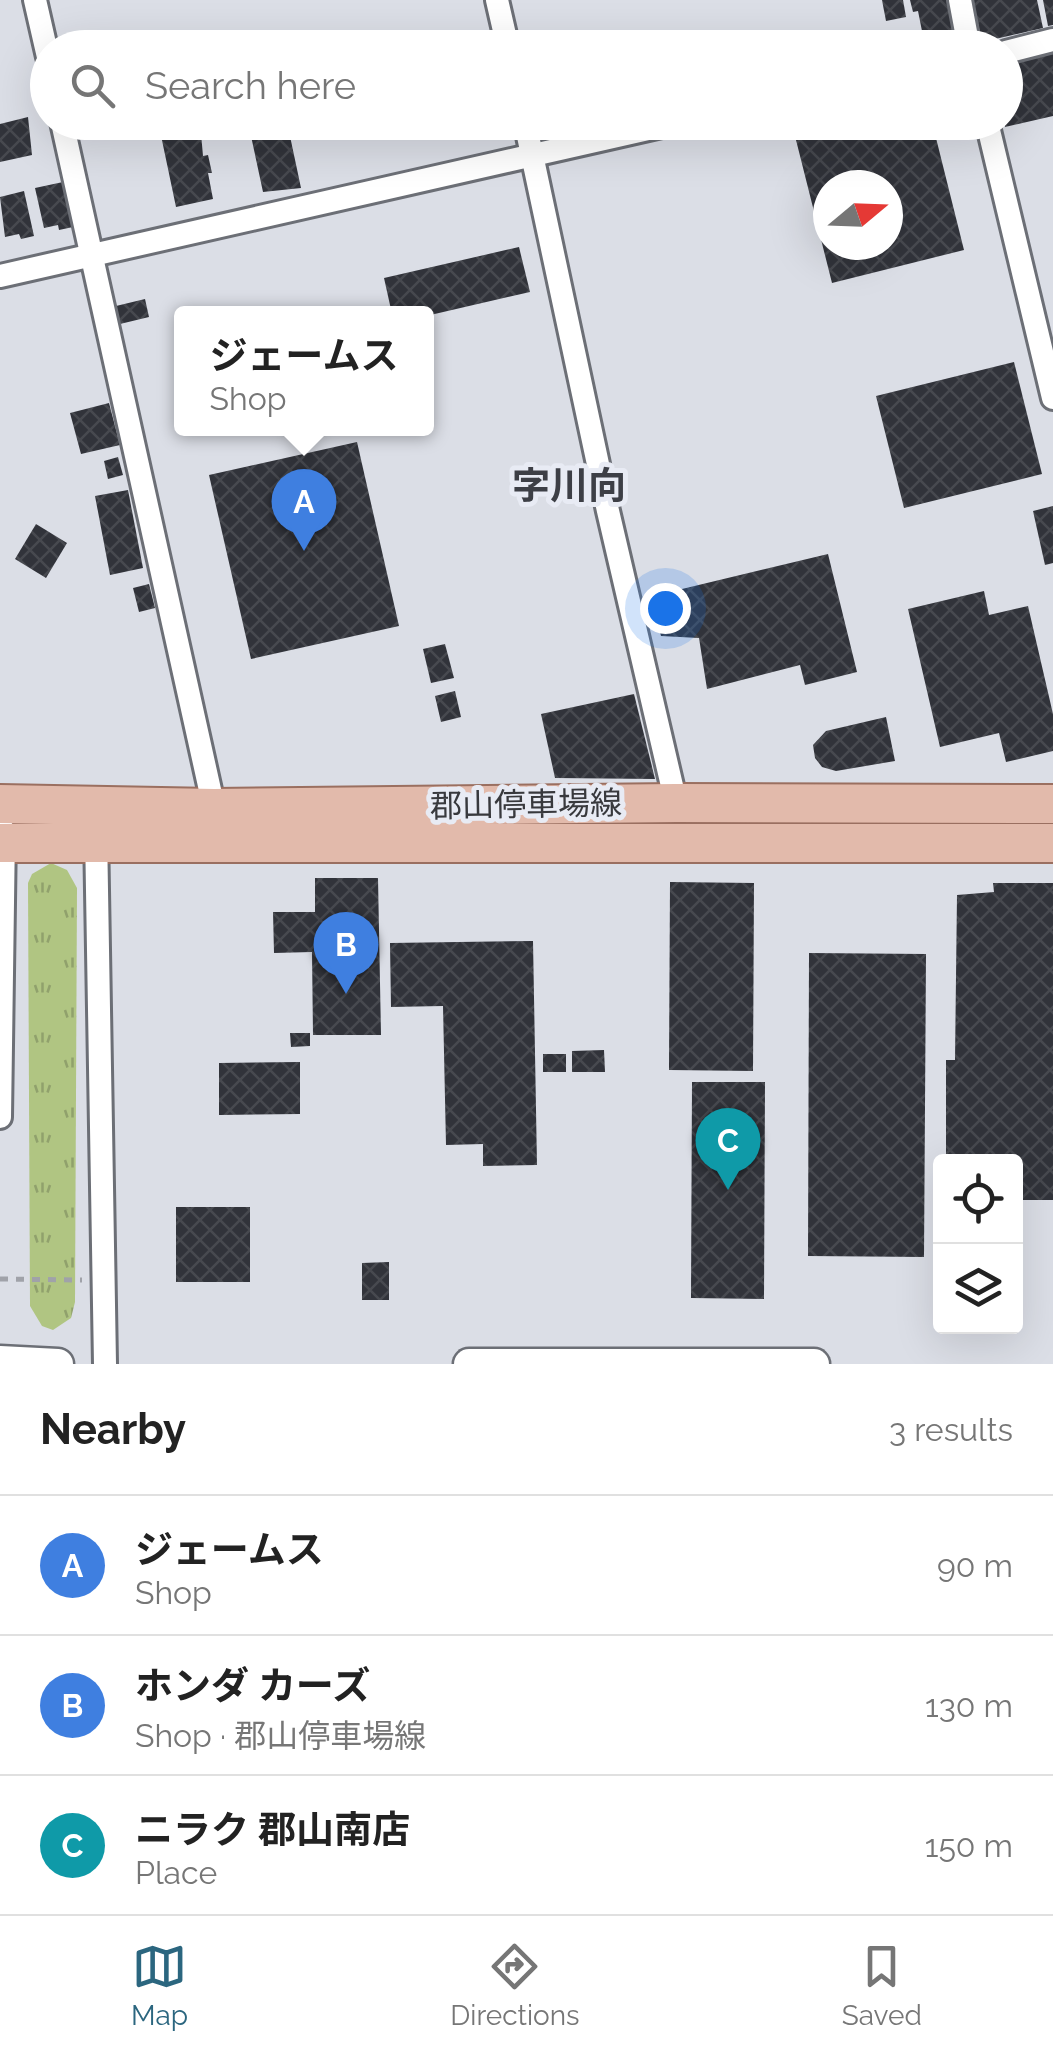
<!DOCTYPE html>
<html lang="en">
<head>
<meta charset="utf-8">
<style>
  body { margin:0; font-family:Raleway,"Noto Sans JP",sans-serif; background:#f2f2f2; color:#222 }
  .controls { position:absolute; right:30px; bottom:30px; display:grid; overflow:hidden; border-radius:10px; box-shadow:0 10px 40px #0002 }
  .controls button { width:90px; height:90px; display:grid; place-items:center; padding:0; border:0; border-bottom:2px solid #e0e0e0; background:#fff; color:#222; font:50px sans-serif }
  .compass { position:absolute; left:813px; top:170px; width:90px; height:90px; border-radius:50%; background:#fff; box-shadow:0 10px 40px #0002; rotate:71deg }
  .you { position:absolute; left:665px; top:608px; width:35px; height:35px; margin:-25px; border:8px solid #fff; border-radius:50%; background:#1a73e8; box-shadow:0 0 0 15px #1a73e833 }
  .badge { display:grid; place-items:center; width:65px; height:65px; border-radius:50%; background:#2b667f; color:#fff; font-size:32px; font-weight:700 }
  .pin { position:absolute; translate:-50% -82px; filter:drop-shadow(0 2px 5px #0008) }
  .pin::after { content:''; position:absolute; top:52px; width:35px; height:30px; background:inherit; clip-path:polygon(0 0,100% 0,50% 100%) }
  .popup { position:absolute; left:174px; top:306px; width:260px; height:130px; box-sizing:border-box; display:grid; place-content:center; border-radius:10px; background:#fff; filter:drop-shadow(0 2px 8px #0005); font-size:32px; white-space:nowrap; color:#767676 }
  .popup b { font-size:38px; color:#222 }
  .popup::after { content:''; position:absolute; left:50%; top:100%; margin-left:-20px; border:20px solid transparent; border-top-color:#fff }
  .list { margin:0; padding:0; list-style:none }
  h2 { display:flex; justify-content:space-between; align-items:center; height:130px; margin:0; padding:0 40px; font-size:42px }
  h2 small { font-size:32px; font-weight:400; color:#767676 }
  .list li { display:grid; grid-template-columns:65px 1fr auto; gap:30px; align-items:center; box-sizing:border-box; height:140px; padding:0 40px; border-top:2px solid #e0e0e0 }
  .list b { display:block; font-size:38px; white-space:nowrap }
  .list p { margin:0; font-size:32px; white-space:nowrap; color:#767676 }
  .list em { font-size:32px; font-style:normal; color:#767676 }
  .icon { flex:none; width:55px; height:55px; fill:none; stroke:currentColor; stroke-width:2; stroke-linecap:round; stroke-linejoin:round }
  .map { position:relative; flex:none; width:1053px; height:1364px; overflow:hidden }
  .search { position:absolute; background:#fff; box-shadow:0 10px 40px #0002; left:30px; right:30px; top:30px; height:110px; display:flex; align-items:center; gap:25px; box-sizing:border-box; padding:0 35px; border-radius:55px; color:#767676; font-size:38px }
  .sheet { height:550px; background:#fff }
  nav { display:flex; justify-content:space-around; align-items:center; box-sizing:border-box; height:140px; border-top:2px solid #e0e0e0; background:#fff; font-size:28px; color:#767676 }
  nav a { display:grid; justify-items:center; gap:5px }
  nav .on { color:#2b667f }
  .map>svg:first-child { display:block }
  .grass { fill:url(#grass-tufts) }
  .building { fill:url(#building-cross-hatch); fill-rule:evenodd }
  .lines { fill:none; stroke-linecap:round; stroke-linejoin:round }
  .minor-casing { stroke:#6c6f76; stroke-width:28 }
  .tertiary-casing { stroke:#6c6f76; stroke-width:35 }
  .primary-casing { stroke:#9a6f60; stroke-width:42 }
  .path { stroke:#a0a2a9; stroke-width:5; stroke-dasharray:8 8; stroke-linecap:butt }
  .minor { stroke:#fff; stroke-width:22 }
  .tertiary { stroke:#fff; stroke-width:30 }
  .primary { stroke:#e2baab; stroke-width:38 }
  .labels { text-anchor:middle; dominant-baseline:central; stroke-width:10; stroke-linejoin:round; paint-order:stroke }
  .street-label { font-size:32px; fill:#38393d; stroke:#e8ebf4 }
  .quarter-label { font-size:38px; font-weight:bold; fill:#3d3f46; stroke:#e8ebf4 }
</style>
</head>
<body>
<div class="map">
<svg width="1053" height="1364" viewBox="0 0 1053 1364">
  <defs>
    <pattern id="grass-tufts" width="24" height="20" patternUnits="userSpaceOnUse" patternTransform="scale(2.5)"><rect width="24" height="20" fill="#b0c582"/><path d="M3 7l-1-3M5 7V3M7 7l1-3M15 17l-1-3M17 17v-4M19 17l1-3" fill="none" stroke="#90a16c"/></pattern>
    <pattern id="building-cross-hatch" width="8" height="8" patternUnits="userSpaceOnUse" patternTransform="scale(2.5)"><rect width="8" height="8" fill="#31333a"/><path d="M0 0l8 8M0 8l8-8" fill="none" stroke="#47494f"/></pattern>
  </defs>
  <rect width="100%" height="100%" fill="#dbdee6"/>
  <!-- grass -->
  <path class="grass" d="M51 863 67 870 77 888 75 1302 71 1318 53 1330 42 1326 30 1306 28 883 32 874Z"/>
  <!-- building -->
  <g class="building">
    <path d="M882 0H903L906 17 886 21Z"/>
    <path d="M910 0H948L953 27 957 26 961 43 941 48 938 43 925 46 918 11 913 12Z"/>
    <path d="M973 0H1037L1043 28 982 42Z"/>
    <path d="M1043 0H1053V25L1048 26Z"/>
    <path d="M1053 47V116L1005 127 1006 59Z"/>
    <path d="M28 117 32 155 0 162V124Z"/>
    <path d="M175 122H200L203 156 208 155 212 173H208L213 199 176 207 159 126Z"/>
    <path d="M248 122H287L301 188 263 192Z"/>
    <path d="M868 122H932L964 250 832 283 796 140ZM828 185H888V245H828Z"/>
    <path d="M63 182 73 227 59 230 58 225 44 228 35 188Z"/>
    <path d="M24 191 34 236 21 239 19 234 5 237 0 197Z"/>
    <path d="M519 247 530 292 426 316 392 314 384 278Z"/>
    <path d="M145 299 149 317 120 324 116 306Z"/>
    <path d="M1014 362 1042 474 904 508 876 396Z"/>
    <path d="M109 403 120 445 81 454 70 413Z"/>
    <path d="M357 442 399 626 251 659 209 475Z"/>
    <path d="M118 457 123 475 108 479 104 461Z"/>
    <path d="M128 490 143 568 110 575 95 496Z"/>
    <path d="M1053 506V563L1045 565 1033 511Z"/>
    <path d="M36 524 67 543 46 578 15 559Z"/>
    <path d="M828 554 857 672 805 685 800 665 707 689 699 638 661 636 654 610 682 589Z"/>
    <path d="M149 584 155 608 139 612 133 588Z"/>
    <path d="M984 591 989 615 1028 606 1053 714V751L1006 762 999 733 940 747 908 609Z"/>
    <path d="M445 644 454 678 431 683 423 649Z"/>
    <path d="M455 691 461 717 441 722 435 696Z"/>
    <path d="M634 694 655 779 555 778 541 714Z"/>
    <path d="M886 717 895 761 836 771 822 767 815 758 813 745 826 731Z"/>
    <path d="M315 878H378L381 1035H313L312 952 274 953 273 912H315Z"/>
    <path d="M670 882 754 883 753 1071 669 1070Z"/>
    <path d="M993 883H1053V1200H1016V1162H946V1060H955L957 895 994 892Z"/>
    <path d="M533 941 537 1165 483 1166V1144L446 1145 443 1006 391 1007 390 943Z"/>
    <path d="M809 953 926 954 924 1257 808 1256Z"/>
    <path d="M290 1033H310V1046L291 1047Z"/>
    <path d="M604 1050 605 1072H572V1051Z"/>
    <rect x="543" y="1054" width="23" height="18"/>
    <path d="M300 1062V1114L219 1115V1063Z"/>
    <path d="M692 1082H765L764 1299 691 1298Z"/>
    <rect x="176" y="1207" width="74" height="75"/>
    <rect x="1016" y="1253" width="6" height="52"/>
    <path d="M389 1262V1300H362V1263Z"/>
  </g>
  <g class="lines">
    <defs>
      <g id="minor">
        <path d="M35 0 48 57"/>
        <path d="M497 0 508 48"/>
        <path d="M960 0 969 48"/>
        <path d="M1006 52 1053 40"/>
        <path d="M62 122 214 808"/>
        <path d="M525 122 608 511 676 803"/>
        <path d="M987 122 1053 398"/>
        <path d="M0 276 679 122"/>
        <path d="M96 831 105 1364"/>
        <path d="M0 1117 4 831"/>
      </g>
      <g id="tertiary">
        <path d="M0 1361 58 1364"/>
        <path d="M469 1364H814"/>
      </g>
      <g id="primary">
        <path d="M0 804 214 808 676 803 1053 804"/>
        <path d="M0 843H1053"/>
      </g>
    </defs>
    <!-- minor casing -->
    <use href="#minor" class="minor-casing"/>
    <!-- tertiary casing -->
    <use href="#tertiary" class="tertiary-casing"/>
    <!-- primary casing -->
    <use href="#primary" class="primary-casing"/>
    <!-- path -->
    <path class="path" d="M0 1279 82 1280"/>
    <!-- minor -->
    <use href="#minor" class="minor"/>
    <!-- tertiary -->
    <use href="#tertiary" class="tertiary"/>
    <!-- primary -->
    <use href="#primary" class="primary"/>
  </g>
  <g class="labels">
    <!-- street labels -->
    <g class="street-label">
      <text transform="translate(526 804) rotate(-1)">郡山停車場線</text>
    </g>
    <!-- quarter labels -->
    <g class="quarter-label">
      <text x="569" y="485">字川向</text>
    </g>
  </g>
</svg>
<div class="controls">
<button><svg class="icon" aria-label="locate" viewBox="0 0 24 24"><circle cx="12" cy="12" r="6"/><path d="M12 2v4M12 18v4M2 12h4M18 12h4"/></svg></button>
<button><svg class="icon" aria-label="layers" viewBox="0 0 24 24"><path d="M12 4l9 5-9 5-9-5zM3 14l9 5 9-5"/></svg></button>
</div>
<svg class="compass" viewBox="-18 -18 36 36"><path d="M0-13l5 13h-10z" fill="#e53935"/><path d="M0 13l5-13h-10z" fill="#767676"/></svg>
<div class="you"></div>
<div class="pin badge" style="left:304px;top:551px;background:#3f7fe0">A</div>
<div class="popup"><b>ジェームス</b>Shop</div>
<div class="pin badge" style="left:346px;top:994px;background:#3f7fe0">B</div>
<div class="pin badge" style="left:728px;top:1190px;background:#0f9aa8">C</div>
<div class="search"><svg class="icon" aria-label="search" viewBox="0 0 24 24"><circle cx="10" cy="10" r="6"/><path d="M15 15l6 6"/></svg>Search here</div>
</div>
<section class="sheet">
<h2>Nearby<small>3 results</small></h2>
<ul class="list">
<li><span class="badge" style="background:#3f7fe0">A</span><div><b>ジェームス</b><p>Shop</p></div><em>90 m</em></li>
<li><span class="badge" style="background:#3f7fe0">B</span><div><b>ホンダ カーズ</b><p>Shop · 郡山停車場線</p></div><em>130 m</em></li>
<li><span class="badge" style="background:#0f9aa8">C</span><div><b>ニラク 郡山南店</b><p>Place</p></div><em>150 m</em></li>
</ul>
</section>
<nav>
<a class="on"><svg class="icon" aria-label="map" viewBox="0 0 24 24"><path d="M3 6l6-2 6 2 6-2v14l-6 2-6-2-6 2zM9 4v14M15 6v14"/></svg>Map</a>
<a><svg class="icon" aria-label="directions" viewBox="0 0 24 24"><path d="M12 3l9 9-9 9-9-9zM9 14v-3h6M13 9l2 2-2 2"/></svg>Directions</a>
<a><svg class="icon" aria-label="saved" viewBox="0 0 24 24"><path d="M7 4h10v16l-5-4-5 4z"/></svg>Saved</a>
</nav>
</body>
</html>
